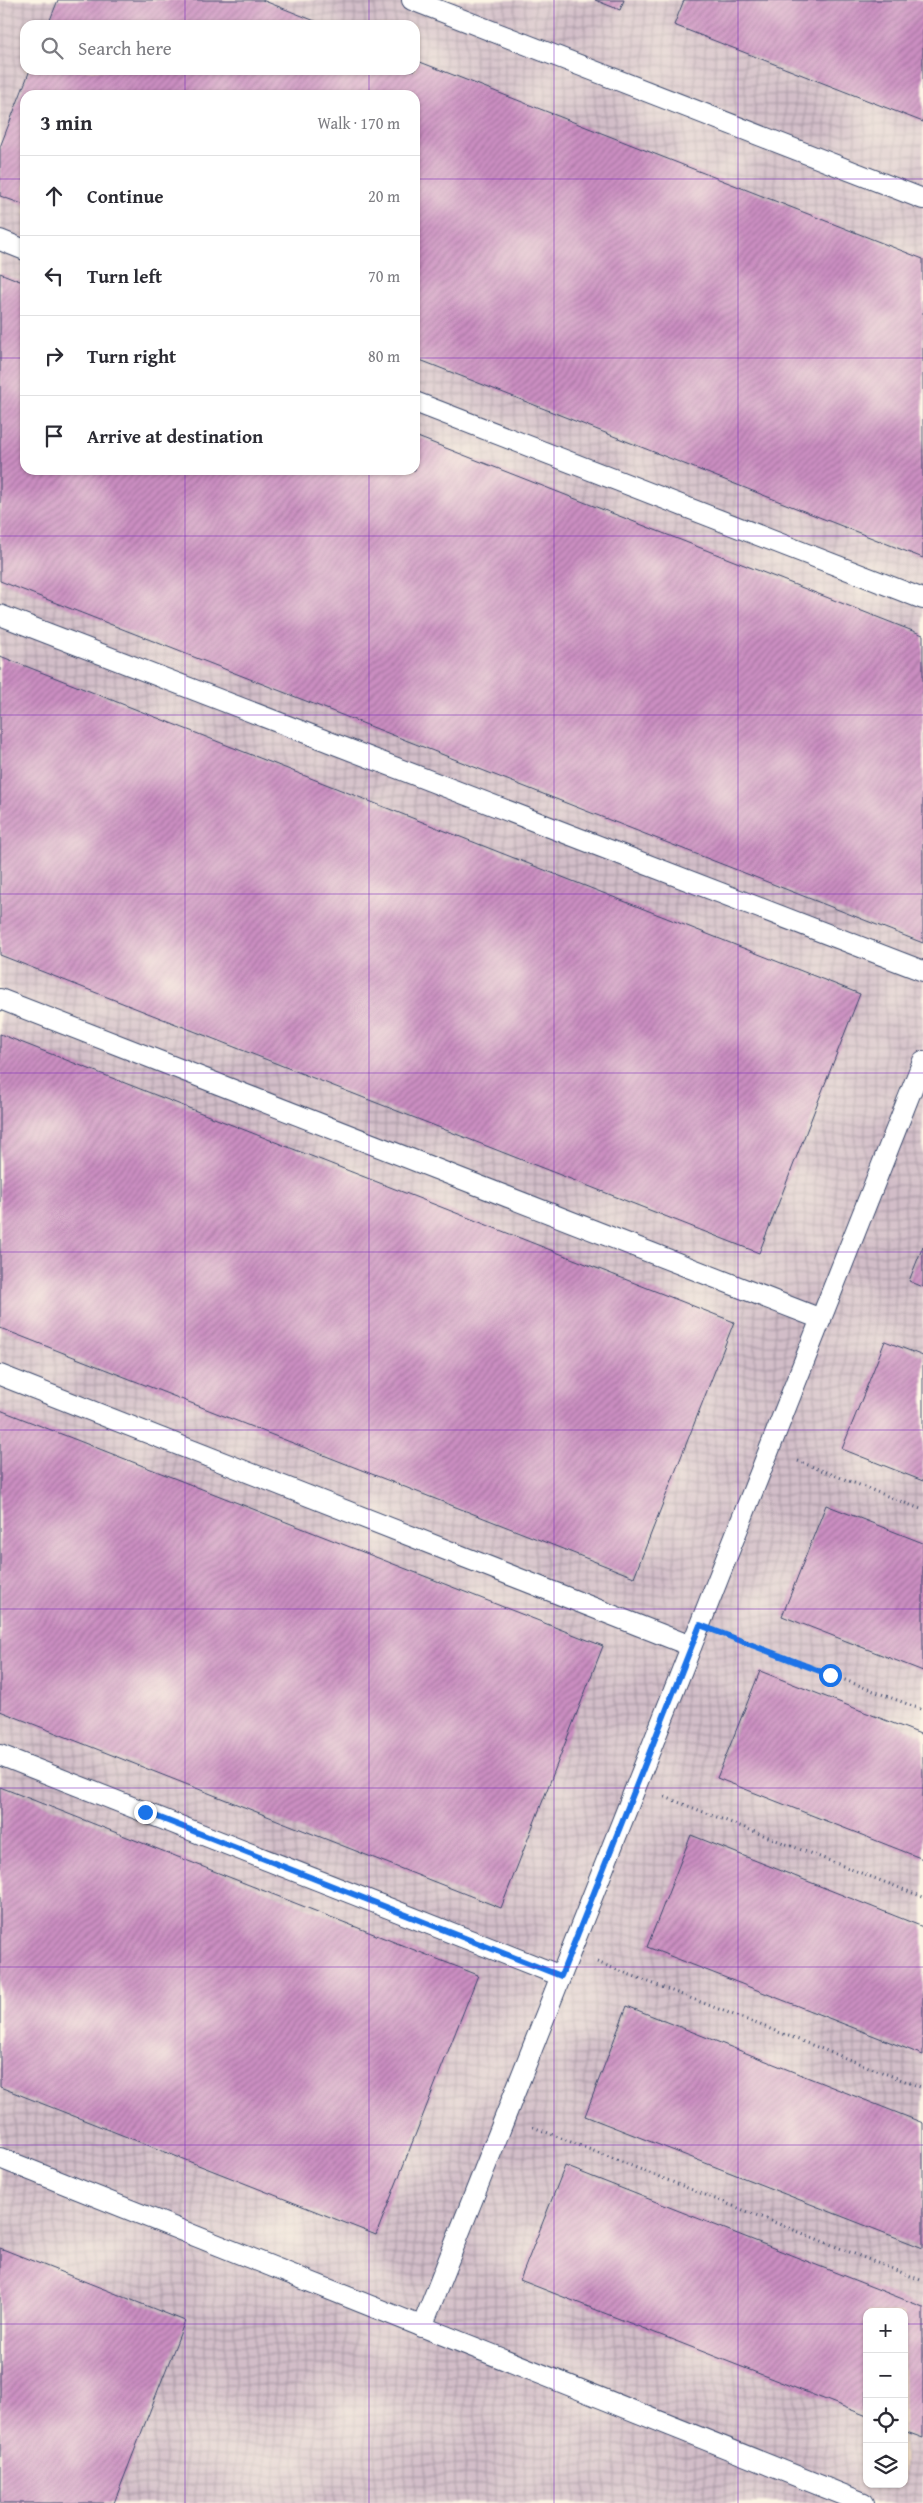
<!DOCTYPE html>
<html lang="en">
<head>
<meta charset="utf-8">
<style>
  body { margin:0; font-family:"Gentium Book Plus",serif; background:#f7f7f7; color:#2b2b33 }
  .controls { position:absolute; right:15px; bottom:15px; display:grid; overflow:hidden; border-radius:10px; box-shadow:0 1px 4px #0004 }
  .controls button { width:45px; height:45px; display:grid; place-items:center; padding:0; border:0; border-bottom:1px solid #e1e1e2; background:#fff; color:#2b2b33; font:25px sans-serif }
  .stop { position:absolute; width:15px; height:15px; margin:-11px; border:4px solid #1a73e8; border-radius:50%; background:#fff }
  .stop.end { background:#1a73e8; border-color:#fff; box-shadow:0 1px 5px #0008 }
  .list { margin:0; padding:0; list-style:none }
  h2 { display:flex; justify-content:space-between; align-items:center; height:65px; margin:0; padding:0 20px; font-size:21px }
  h2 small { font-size:16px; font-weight:400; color:#7c7c81 }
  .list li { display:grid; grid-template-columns:32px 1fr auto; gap:15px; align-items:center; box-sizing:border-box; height:80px; padding:0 20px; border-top:1px solid #e1e1e2 }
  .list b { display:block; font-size:19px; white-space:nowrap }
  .list em { font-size:16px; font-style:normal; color:#7c7c81 }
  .icon { flex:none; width:28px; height:28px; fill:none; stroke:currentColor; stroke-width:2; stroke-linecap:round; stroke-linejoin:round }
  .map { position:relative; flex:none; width:923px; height:2503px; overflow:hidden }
  .search { position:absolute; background:#fff; box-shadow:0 1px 4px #0004; left:20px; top:20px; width:400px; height:55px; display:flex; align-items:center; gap:12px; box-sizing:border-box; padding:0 18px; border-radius:15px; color:#7c7c81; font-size:19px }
  .panel { position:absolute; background:#fff; box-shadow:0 1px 4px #0004; left:20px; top:90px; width:400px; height:385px; border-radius:15px }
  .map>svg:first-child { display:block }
  .industrial { fill:url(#industrial-grid); fill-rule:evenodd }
  .building { fill:url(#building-hatch) }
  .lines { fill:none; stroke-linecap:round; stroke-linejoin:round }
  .service-casing { stroke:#3c496c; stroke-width:22 }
  .path { stroke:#3c496c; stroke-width:3; stroke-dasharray:1 4; stroke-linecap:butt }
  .service { stroke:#fff; stroke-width:20 }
  .route { stroke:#1a73e8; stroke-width:6 }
  .grid { fill:none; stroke:#7b2cbf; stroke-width:1; stroke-opacity:0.55 }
</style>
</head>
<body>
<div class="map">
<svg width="923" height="2503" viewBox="0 0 923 2503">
  <defs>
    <pattern id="industrial-grid" width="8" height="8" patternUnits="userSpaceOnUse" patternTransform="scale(1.25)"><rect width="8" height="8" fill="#d2bdc8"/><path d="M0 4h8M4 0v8" fill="none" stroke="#aa9aa6"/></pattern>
    <pattern id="building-hatch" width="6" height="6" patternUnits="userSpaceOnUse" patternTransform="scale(1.25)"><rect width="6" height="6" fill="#cb8ec1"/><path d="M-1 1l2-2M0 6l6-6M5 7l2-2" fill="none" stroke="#a474a0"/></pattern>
  </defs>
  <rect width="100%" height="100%" fill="#fcf5e5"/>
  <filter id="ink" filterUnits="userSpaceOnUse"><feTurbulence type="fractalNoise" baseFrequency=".02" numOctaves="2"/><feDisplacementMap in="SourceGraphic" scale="10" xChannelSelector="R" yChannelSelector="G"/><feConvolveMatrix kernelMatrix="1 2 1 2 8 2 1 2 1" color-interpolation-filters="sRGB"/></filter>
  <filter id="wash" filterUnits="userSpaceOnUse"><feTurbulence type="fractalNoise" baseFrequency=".0096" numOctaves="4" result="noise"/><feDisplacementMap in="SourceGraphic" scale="20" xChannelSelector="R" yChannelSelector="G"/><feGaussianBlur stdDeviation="1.12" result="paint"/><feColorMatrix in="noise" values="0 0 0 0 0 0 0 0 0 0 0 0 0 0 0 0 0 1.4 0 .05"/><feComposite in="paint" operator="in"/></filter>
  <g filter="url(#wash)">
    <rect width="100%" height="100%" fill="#f4dabd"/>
    <!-- industrial -->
    <path class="industrial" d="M0 0H923V2503H0ZM25 25H415V70H25ZM25 95H415V470H25ZM867 2312H904V2484H867Z"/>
    <g id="blocks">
      <!-- building -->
      <g class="building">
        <path d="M58 0H262L325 25H48Z"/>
        <path d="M595 0H624L620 10Z"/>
        <path d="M684 0H923V122L674 25Z"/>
        <path d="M415 60 923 259V558L415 358V95H25V205L0 196V147L30 70H415Z"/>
        <path d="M0 273 25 283V470H415V436L923 635V943L0 581Z"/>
        <path d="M0 656 860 994 759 1253 0 955Z"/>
        <path d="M0 1034 734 1322 634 1577 0 1328Z"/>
        <path d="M923 1246V1287L909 1281Z"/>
        <path d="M885 1341 923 1356V1481L842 1449Z"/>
        <path d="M0 1410 603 1646 501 1908 0 1711Z"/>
        <path d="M826 1505 923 1543V1671L782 1616Z"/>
        <path d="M760 1671 923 1735V1859L717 1778Z"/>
        <path d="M0 1787 478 1975 376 2235 0 2087Z"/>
        <path d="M691 1835 923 1927V2055L647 1947Z"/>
        <path d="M627 2006 923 2123V2248L585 2116Z"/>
        <path d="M565 2166 923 2307V2438L904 2431V2312H867V2416L520 2280Z"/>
        <path d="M0 2248 185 2321 114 2503H0Z"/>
      </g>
    </g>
  </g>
  <g filter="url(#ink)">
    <use href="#blocks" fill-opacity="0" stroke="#3c496c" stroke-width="1"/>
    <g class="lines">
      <defs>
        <g id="service">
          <path d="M412 0 923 199"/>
          <path d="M0 240 25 250"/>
          <path d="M415 402 923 599"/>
          <path d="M0 615 923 971"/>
          <path d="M0 999 821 1319"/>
          <path d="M0 1375 691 1646"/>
          <path d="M0 1755 561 1976"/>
          <path d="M0 2158 864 2503"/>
          <path d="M422 2327 923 1061"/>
        </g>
      </defs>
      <!-- service casing -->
      <use href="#service" class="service-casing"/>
      <!-- path -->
      <g class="path">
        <path d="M798 1461 923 1510"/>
        <path d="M728 1635 923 1710"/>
        <path d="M665 1797 923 1897"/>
        <path d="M597 1962 923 2088"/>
        <path d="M533 2127 923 2281"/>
      </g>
      <!-- service -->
      <use href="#service" class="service"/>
    </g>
  </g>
  <g class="lines" filter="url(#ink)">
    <!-- route -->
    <path class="route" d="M145 1812 561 1976 700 1625 830 1675"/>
  </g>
  <!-- grid -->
  <path class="grid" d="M185 0V25M369 0V25M554 0V2503M738 0V2503M185 70V95M369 70V95M0 179H25M415 179H923M0 358H25M415 358H923M185 470V2503M369 470V2503M0 536H923M0 715H923M0 894H923M0 1073H923M0 1252H923M0 1430H923M0 1609H923M0 1788H923M0 1967H923M0 2145H923M0 2324H867M904 2324H923"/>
</svg>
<div class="controls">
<button>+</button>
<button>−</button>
<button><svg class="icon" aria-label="locate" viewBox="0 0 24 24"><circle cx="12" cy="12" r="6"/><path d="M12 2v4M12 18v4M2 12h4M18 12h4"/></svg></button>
<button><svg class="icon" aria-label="layers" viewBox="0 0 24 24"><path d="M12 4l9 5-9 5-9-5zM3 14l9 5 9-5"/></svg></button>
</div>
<div class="stop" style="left:830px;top:1675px"></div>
<div class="stop end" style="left:145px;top:1812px"></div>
<div class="search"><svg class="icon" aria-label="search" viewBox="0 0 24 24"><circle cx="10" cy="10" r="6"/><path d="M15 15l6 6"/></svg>Search here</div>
<section class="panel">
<h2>3 min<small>Walk · 170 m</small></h2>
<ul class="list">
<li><svg class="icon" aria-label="ahead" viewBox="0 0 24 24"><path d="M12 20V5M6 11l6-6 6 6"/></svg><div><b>Continue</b></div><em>20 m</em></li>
<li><svg class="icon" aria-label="left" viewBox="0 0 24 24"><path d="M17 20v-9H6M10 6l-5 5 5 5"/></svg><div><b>Turn left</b></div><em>70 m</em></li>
<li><svg class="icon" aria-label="right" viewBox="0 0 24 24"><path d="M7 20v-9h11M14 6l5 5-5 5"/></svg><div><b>Turn right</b></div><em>80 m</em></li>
<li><svg class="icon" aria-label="arrive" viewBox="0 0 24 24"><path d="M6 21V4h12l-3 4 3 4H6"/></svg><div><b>Arrive at destination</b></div></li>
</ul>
</section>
</div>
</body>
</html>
